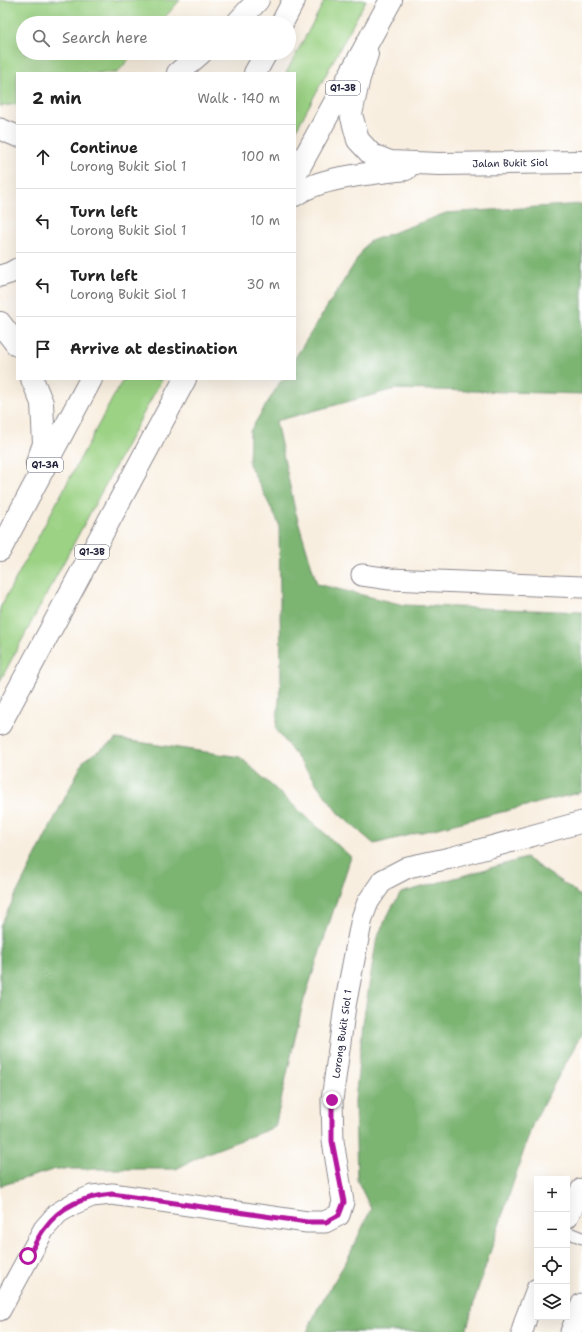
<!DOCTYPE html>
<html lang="en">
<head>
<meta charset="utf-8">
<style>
  body { margin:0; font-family:"Shantell Sans",sans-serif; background:#f6f6f6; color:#222 }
  .controls { position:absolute; right:12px; bottom:12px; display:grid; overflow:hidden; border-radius:0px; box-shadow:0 4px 16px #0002 }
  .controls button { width:36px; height:36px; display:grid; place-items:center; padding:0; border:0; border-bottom:1px solid #e0e0e0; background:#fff; color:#222; font:20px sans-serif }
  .stop { position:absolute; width:12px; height:12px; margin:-9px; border:3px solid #b5179e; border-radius:50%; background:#fff }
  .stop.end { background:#b5179e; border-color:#fff; box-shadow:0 1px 4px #0008 }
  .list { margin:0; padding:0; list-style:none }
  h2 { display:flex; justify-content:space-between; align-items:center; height:52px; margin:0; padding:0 16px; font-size:17px }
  h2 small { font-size:13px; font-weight:400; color:#767676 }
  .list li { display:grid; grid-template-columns:26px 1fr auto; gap:12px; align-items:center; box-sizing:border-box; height:64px; padding:0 16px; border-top:1px solid #e0e0e0 }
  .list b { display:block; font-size:15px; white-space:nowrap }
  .list p { margin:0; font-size:13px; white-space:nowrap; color:#767676 }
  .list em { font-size:13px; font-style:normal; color:#767676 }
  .icon { flex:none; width:22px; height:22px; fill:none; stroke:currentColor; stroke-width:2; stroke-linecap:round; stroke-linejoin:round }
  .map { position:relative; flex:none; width:582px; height:1332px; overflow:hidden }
  .search { position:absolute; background:#fff; box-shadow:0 4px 16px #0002; left:16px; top:16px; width:280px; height:44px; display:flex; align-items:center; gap:10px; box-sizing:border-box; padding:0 14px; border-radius:22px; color:#767676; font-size:15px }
  .panel { position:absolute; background:#fff; box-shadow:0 4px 16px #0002; left:16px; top:72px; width:280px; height:308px; border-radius:0px }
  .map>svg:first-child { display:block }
  .green { fill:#9bd284; stroke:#5e7a60 }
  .forest { fill:#7cb472; stroke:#4f6b56 }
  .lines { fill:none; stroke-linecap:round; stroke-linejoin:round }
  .service-casing { stroke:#8d888d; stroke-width:13 }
  .minor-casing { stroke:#8d888d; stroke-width:23 }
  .tertiary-casing { stroke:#8d888d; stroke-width:24 }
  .primary-casing { stroke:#8d888d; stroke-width:24 }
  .service { stroke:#fff; stroke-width:11 }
  .minor { stroke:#fff; stroke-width:21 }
  .tertiary { stroke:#fff; stroke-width:22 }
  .primary { stroke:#fff; stroke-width:22 }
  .route { stroke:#b5179e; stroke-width:5 }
  .labels { text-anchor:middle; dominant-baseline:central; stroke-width:4; stroke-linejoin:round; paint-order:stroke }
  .shield { fill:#fff; stroke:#646476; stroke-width:1 }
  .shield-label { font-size:9px; font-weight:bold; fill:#22223b }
  .street-label { font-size:10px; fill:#22223b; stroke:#fff }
</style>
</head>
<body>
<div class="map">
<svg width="582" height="1332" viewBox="0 0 582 1332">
  <rect width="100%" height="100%" fill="#fff"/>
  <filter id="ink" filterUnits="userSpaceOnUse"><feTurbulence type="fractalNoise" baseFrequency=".025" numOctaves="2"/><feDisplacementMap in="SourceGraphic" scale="8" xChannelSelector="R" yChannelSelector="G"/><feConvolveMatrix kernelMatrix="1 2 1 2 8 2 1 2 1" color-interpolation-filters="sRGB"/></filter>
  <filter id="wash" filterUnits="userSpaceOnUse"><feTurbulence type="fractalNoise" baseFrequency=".012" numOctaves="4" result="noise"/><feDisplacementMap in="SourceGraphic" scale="16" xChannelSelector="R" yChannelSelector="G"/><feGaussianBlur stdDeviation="0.9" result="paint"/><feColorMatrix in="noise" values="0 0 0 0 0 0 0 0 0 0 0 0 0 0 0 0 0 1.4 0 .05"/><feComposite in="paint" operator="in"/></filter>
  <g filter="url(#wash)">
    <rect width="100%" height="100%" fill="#f8eedf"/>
    <!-- green -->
    <g class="green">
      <path d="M0 0H180L160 23H23V53H134L117 73H17V104L0 106Z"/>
      <path d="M325 0H366L295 132V73H286Z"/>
      <path d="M123 379H162L0 681V608Z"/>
    </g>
    <!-- forest -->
    <g class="forest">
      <path d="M582 204V394L395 389 276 421 295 510 317 584 404 605 582 612V792L374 844 338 813 276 729 281 681 279 524 249 464 250 431 282 379H295V358L368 242 446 213Z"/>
      <path d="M117 739 240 757 351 857 303 1003 275 1127 205 1154 176 1169H56L0 1186V926L84 760Z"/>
      <path d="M526 858 572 889 582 898V1033L533 1123 477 1292 466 1332H307L318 1308 347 1260 371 1209 357 1180 355 1101 363 1023 377 937 392 907 401 893Z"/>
    </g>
  </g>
  <g filter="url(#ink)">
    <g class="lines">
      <defs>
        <path id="service" d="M567 1232 582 1238"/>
        <g id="minor">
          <path d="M0 129 17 136"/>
          <path d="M0 276 10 273 17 269"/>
          <path d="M362 575 390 579 582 587"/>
          <path d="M567 1217 582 1189"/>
          <path d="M0 1310 44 1229 58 1213 73 1204 92 1196 112 1194 307 1222H325L339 1215 343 1202 333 1141 332 1100 345 1006 362 918 368 902 383 880 408 867 450 858 582 822"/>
          <path d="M522 1332 526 1318 537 1289"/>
          <path d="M571 1332 582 1304"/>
        </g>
        <g id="tertiary">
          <path d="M367 54 359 78 351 114 358 140 372 155 390 162 439 164 582 162"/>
          <path d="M295 195C320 177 374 173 406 169"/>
        </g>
        <g id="primary">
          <path d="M237 23 258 0"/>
          <path d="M282 23 294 0"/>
          <path d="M178 73 201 53"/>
          <path d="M255 73 266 53"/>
          <path d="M295 175 391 0"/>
          <path d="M0 323 17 345"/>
          <path d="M32 379 42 403 44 444 37 463"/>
          <path d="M0 550 91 379"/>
          <path d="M0 724 185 379"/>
        </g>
      </defs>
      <!-- service casing -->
      <use href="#service" class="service-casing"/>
      <!-- minor casing -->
      <use href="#minor" class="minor-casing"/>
      <!-- tertiary casing -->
      <use href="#tertiary" class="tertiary-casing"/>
      <!-- primary casing -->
      <use href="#primary" class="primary-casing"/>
      <!-- service -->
      <use href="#service" class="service"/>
      <!-- minor -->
      <use href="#minor" class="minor"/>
      <!-- tertiary -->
      <use href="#tertiary" class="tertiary"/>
      <!-- primary -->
      <use href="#primary" class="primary"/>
    </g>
  </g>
  <g class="lines" filter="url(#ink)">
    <!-- route -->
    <path class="route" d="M28 1256C34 1247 38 1237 44 1229 61 1205 84 1197 112 1194L307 1222H326L339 1215 344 1202 332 1141V1100"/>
  </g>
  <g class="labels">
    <!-- shield labels -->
    <g class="shield">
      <rect x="326" y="81" width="34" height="14" rx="3"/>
      <rect x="27" y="458" width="36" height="14" rx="3"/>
      <rect x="75" y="545" width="34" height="14" rx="3"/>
    </g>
    <g class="shield-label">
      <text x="343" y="88">Q1-3B</text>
      <text x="45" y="465">Q1-3A</text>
      <text x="92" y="552">Q1-3B</text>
    </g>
    <!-- street labels -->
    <g class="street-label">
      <text transform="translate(510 163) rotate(-1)">Jalan Bukit Siol</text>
      <text transform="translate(342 1034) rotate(-82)">Lorong Bukit Siol 1</text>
    </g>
  </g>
</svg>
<div class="controls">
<button>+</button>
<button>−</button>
<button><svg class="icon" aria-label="locate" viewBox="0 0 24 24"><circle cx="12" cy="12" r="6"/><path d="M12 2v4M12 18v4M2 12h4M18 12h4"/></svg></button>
<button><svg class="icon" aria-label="layers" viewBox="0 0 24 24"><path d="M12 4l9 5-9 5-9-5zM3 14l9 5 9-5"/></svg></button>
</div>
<div class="stop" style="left:28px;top:1256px"></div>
<div class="stop end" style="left:332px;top:1100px"></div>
<div class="search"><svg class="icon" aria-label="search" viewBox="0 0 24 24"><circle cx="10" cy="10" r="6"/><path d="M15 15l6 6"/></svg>Search here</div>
<section class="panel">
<h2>2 min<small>Walk · 140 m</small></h2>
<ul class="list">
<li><svg class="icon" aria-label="ahead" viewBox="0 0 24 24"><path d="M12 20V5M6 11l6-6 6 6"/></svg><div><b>Continue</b><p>Lorong Bukit Siol 1</p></div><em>100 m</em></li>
<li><svg class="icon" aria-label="left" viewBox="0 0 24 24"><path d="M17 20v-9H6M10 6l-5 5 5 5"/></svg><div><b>Turn left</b><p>Lorong Bukit Siol 1</p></div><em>10 m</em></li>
<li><svg class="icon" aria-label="left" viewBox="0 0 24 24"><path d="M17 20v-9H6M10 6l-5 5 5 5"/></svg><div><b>Turn left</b><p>Lorong Bukit Siol 1</p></div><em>30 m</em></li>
<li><svg class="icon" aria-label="arrive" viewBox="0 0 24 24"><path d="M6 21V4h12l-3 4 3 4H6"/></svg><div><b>Arrive at destination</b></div></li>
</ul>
</section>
</div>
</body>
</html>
